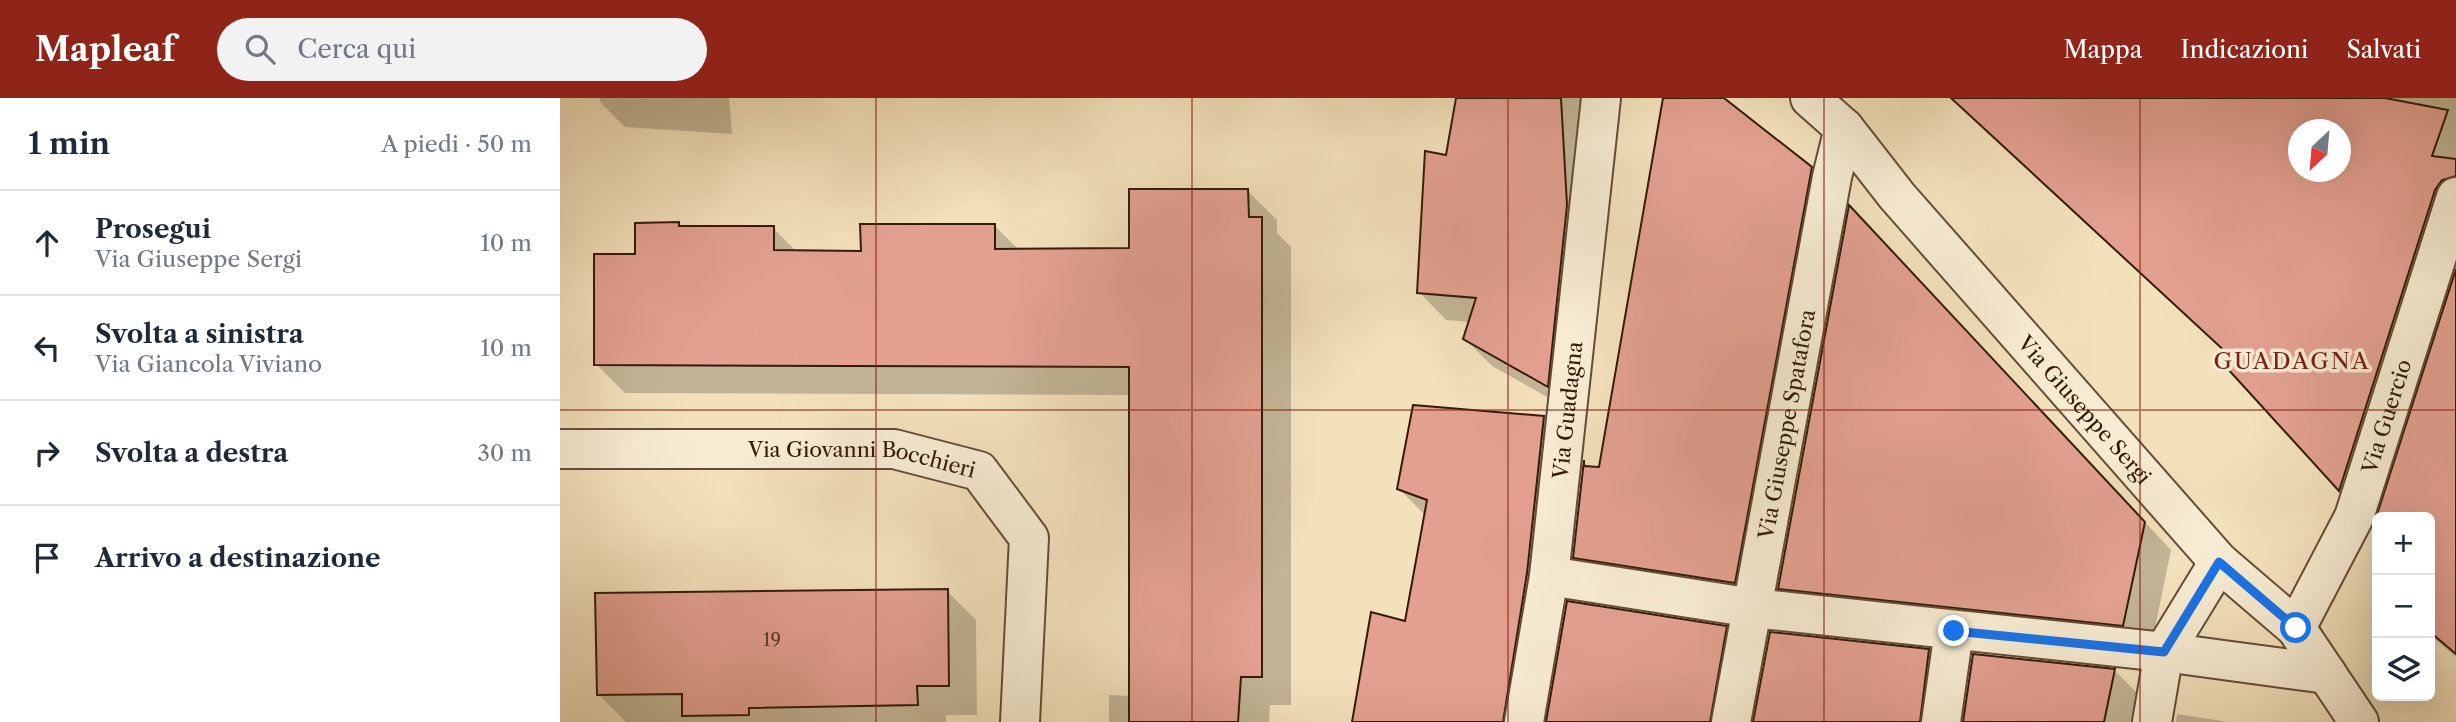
<!DOCTYPE html>
<html lang="it">
<head>
<meta charset="utf-8">
<style>
  body { margin:0; font-family:"Libre Caslon Text",serif; background:#f2f2f3; color:#1f2937 }
  .controls { position:absolute; right:21px; bottom:21px; display:grid; overflow:hidden; border-radius:10px; box-shadow:0 7px 28px #0002 }
  .controls button { width:63px; height:63px; display:grid; place-items:center; padding:0; border:0; border-bottom:2px solid #e0e1e3; background:#fff; color:#1f2937; font:35px sans-serif }
  .compass { position:absolute; left:1728px; top:21px; width:63px; height:63px; border-radius:50%; background:#fff; box-shadow:0 7px 28px #0002; rotate:206deg }
  .stop { position:absolute; width:21px; height:21px; margin:-16px; border:5px solid #1a73e8; border-radius:50%; background:#fff }
  .stop.end { background:#1a73e8; border-color:#fff; box-shadow:0 2px 7px #0008 }
  .list { margin:0; padding:0; list-style:none }
  h2 { display:flex; justify-content:space-between; align-items:center; height:91px; margin:0; padding:0 28px; font-size:30px }
  h2 small { font-size:23px; font-weight:400; color:#747a83 }
  .list li { display:grid; grid-template-columns:46px 1fr auto; gap:21px; align-items:center; box-sizing:border-box; height:105px; padding:0 28px; border-top:2px solid #e0e1e3 }
  .list b { display:block; font-size:26px; white-space:nowrap }
  .list p { margin:0; font-size:23px; white-space:nowrap; color:#747a83 }
  .list em { font-size:23px; font-style:normal; color:#747a83 }
  .icon { flex:none; width:38px; height:38px; fill:none; stroke:currentColor; stroke-width:2; stroke-linecap:round; stroke-linejoin:round }
  .map { position:relative; flex:none; width:1896px; height:624px; overflow:hidden }
  header { display:flex; align-items:center; gap:42px; box-sizing:border-box; height:98px; padding:0 35px; background:#8f2418; color:#fff }
  header strong { font-size:33px }
  nav { display:flex; gap:38px; margin-inline-start:auto; font-size:24px }
  .search { width:490px; height:63px; background:#f2f2f3; display:flex; align-items:center; gap:18px; box-sizing:border-box; padding:0 24px; border-radius:38px; color:#747a83; font-size:26px }
  main { display:flex }
  aside { flex:1; background:#fff }
  .map>svg:first-child { display:block }
  .shadow { fill:#0003; fill-rule:evenodd }
  .building { fill:#e3a091; stroke:#341b09; stroke-width:2; fill-rule:evenodd }
  .lines { fill:none; stroke-linecap:round; stroke-linejoin:round }
  .minor-casing { stroke:#644c36; stroke-width:42 }
  .minor { stroke:#f7ecd3; stroke-width:38 }
  .route { stroke:#1a73e8; stroke-width:9 }
  .grid { fill:none; stroke:#8f2418; stroke-width:2; stroke-opacity:0.55 }
  .labels { text-anchor:middle; dominant-baseline:central; stroke-width:7; stroke-linejoin:round; paint-order:stroke }
  .number-label { font-size:18px; fill:#603c2b }
  .street-label { font-size:21px; fill:#341b09; stroke:#f7ecd3 }
  .neighbourhood-label { font-size:23px; letter-spacing:2px; fill:#7a1f14; stroke:#f7ecd3 }
</style>
</head>
<body>
<header>
<strong>Mapleaf</strong>
<div class="search"><svg class="icon" aria-label="search" viewBox="0 0 24 24"><circle cx="10" cy="10" r="6"/><path d="M15 15l6 6"/></svg>Cerca qui</div>
<nav><a>Mappa</a><a>Indicazioni</a><a>Salvati</a></nav>
</header>
<main>
<aside>
<h2>1 min<small>A piedi · 50 m</small></h2>
<ul class="list">
<li><svg class="icon" aria-label="ahead" viewBox="0 0 24 24"><path d="M12 20V5M6 11l6-6 6 6"/></svg><div><b>Prosegui</b><p>Via Giuseppe Sergi</p></div><em>10 m</em></li>
<li><svg class="icon" aria-label="left" viewBox="0 0 24 24"><path d="M17 20v-9H6M10 6l-5 5 5 5"/></svg><div><b>Svolta a sinistra</b><p>Via Giancola Viviano</p></div><em>10 m</em></li>
<li><svg class="icon" aria-label="right" viewBox="0 0 24 24"><path d="M7 20v-9h11M14 6l5 5-5 5"/></svg><div><b>Svolta a destra</b></div><em>30 m</em></li>
<li><svg class="icon" aria-label="arrive" viewBox="0 0 24 24"><path d="M6 21V4h12l-3 4 3 4H6"/></svg><div><b>Arrivo a destinazione</b></div></li>
</ul>
</aside>
<div class="map">
<svg width="1896" height="624" viewBox="0 0 1896 624">
  <rect width="100%" height="100%" fill="#f3e1bc"/>
  <filter id="stains"><feTurbulence type="fractalNoise" baseFrequency=".00286" numOctaves="4"/><feColorMatrix values="0 0 0 0 .2 0 0 0 0 .09 0 0 0 0 .02 0 0 0 .5 -.17"/></filter>
  <radialGradient id="worn" r=".72"><stop offset=".6" stop-color="#630" stop-opacity="0"/><stop offset="1" stop-color="#630" stop-opacity=".3"/></radialGradient>
  <!-- shadow -->
  <g class="shadow">
    <path d="M40 0H169L172 36 65 29 40 4Z"/>
    <path d="M898 0H1020L1026 16 1014 314 932 268 905 241 911 224 886 222 859 194Z"/>
    <path d="M1105 0H1161L1251 71 1278 98 1201 511 1042 486 1015 459 1025 365 1030 370 1041 371Z"/>
    <path d="M1391 0H1896V137L1807 417 1668 269 1671 258ZM1738 32H1780V74H1738Z"/>
    <path d="M688 93 717 122V135L731 149V607H710L709 624H549V597L571 598V297L65 295 36 266 77 158 118 126 122 130H213L237 154H303L435 128 460 153 571 152Z"/>
    <path d="M1316 137 1611 452 1590 554 1247 517 1220 490Z"/>
    <path d="M1896 177V559L1870 537V419H1818Z"/>
    <path d="M984 319 1011 346 973 624H794L846 525 866 418 839 391Z"/>
    <path d="M1817 472V490L1813 485Z"/>
    <path d="M387 493 416 522 417 617H386V624H66L39 597Z"/>
    <path d="M1166 530 1193 557 1180 624H988Z"/>
    <path d="M1369 553 1396 580 1389 624H1195Z"/>
    <path d="M1554 572 1581 599 1586 624H1405Z"/>
    <path d="M1617 616 1669 624H1616Z"/>
  </g>
  <!-- building -->
  <g class="building">
    <path d="M896 0H1001L1007 107 988 289 903 241 916 200 857 195 865 53 886 57Z"/>
    <path d="M1103 0H1164L1252 69 1175 485 1013 460 1024 362V368L1039 369Z"/>
    <path d="M1391 0H1825L1888 12 1872 58 1896 61V78L1882 82 1875 92 1779 393 1666 269 1669 257ZM1739 32H1781V74H1739Z"/>
    <path d="M569 91H688L689 119H702V579H681L678 624H569V269L34 267V156H75V125L119 124V128H214V152L301 153 300 126H435V151L569 150Z"/>
    <path d="M1289 107 1585 424 1563 528 1218 491Z"/>
    <path d="M1896 171V556L1870 534V419H1817V433L1813 429Z"/>
    <path d="M853 307 984 318 967 475 943 624H792L811 514 845 523 867 402 837 391Z"/>
    <path d="M388 491 389 588H357L358 607 189 610V617L122 618V596L37 597 35 495Z"/>
    <path d="M1007 503 1167 528 1150 624H986Z"/>
    <path d="M1210 534 1369 551 1360 624H1193Z"/>
    <path d="M1413 556 1555 571 1544 624H1403Z"/>
  </g>
  <g class="lines">
    <defs>
      <g id="minor">
        <path id="s1" d="M1250 0 1284 30 1337 98 1659 464 1736 530 1799 624"/>
        <path id="s2" d="M0 351H334L419 373 469 440 460 624"/>
        <path d="M989 478 1193 510 1604 554 1767 576"/>
        <path id="s3" d="M1736 530 1794 419 1896 99"/>
        <path id="s4" d="M964 624 989 478 1041 0"/>
        <path id="s5" d="M1171 624 1272 79 1284 30"/>
        <path d="M1381 624 1394 533"/>
        <path d="M1592 624 1604 554 1659 464"/>
      </g>
    </defs>
    <!-- minor casing -->
    <use href="#minor" class="minor-casing"/>
    <!-- minor -->
    <use href="#minor" class="minor"/>
  </g>
  <g class="lines">
    <!-- route -->
    <path class="route" d="M1394 533 1604 554 1659 464 1736 530"/>
  </g>
  <!-- grid -->
  <path class="grid" d="M316 0V624M632 0V624M948 0V624M1264 0V624M1580 0V624M0 312H1896"/>
  <g class="labels">
    <!-- number labels -->
    <g class="number-label">
      <text x="212" y="542">19</text>
    </g>
    <!-- street labels -->
    <g class="street-label">
      <text stroke="none"><textPath href="#s1" startOffset="416">Via Giuseppe Sergi</textPath></text>
      <text stroke="none"><textPath href="#s4" startOffset="315">Via Guadagna</textPath></text>
      <text stroke="none"><textPath href="#s3" startOffset="231">Via Guercio</textPath></text>
      <text stroke="none"><textPath href="#s5" startOffset="303">Via Giuseppe Spatafora</textPath></text>
      <text stroke="none"><textPath href="#s2" startOffset="303">Via Giovanni Bocchieri</textPath></text>
    </g>
    <!-- neighbourhood labels -->
    <g class="neighbourhood-label">
      <text x="1732" y="263">GUADAGNA</text>
    </g>
  </g>
  <rect width="100%" height="100%" filter="url(#stains)"/>
  <rect width="100%" height="100%" fill="url(#worn)"/>
</svg>
<div class="controls">
<button>+</button>
<button>−</button>
<button><svg class="icon" aria-label="layers" viewBox="0 0 24 24"><path d="M12 4l9 5-9 5-9-5zM3 14l9 5 9-5"/></svg></button>
</div>
<svg class="compass" viewBox="-18 -18 36 36"><path d="M0-13l5 13h-10z" fill="#e53935"/><path d="M0 13l5-13h-10z" fill="#747a83"/></svg>
<div class="stop" style="left:1736px;top:530px"></div>
<div class="stop end" style="left:1394px;top:533px"></div>
</div>
</main>
</body>
</html>
